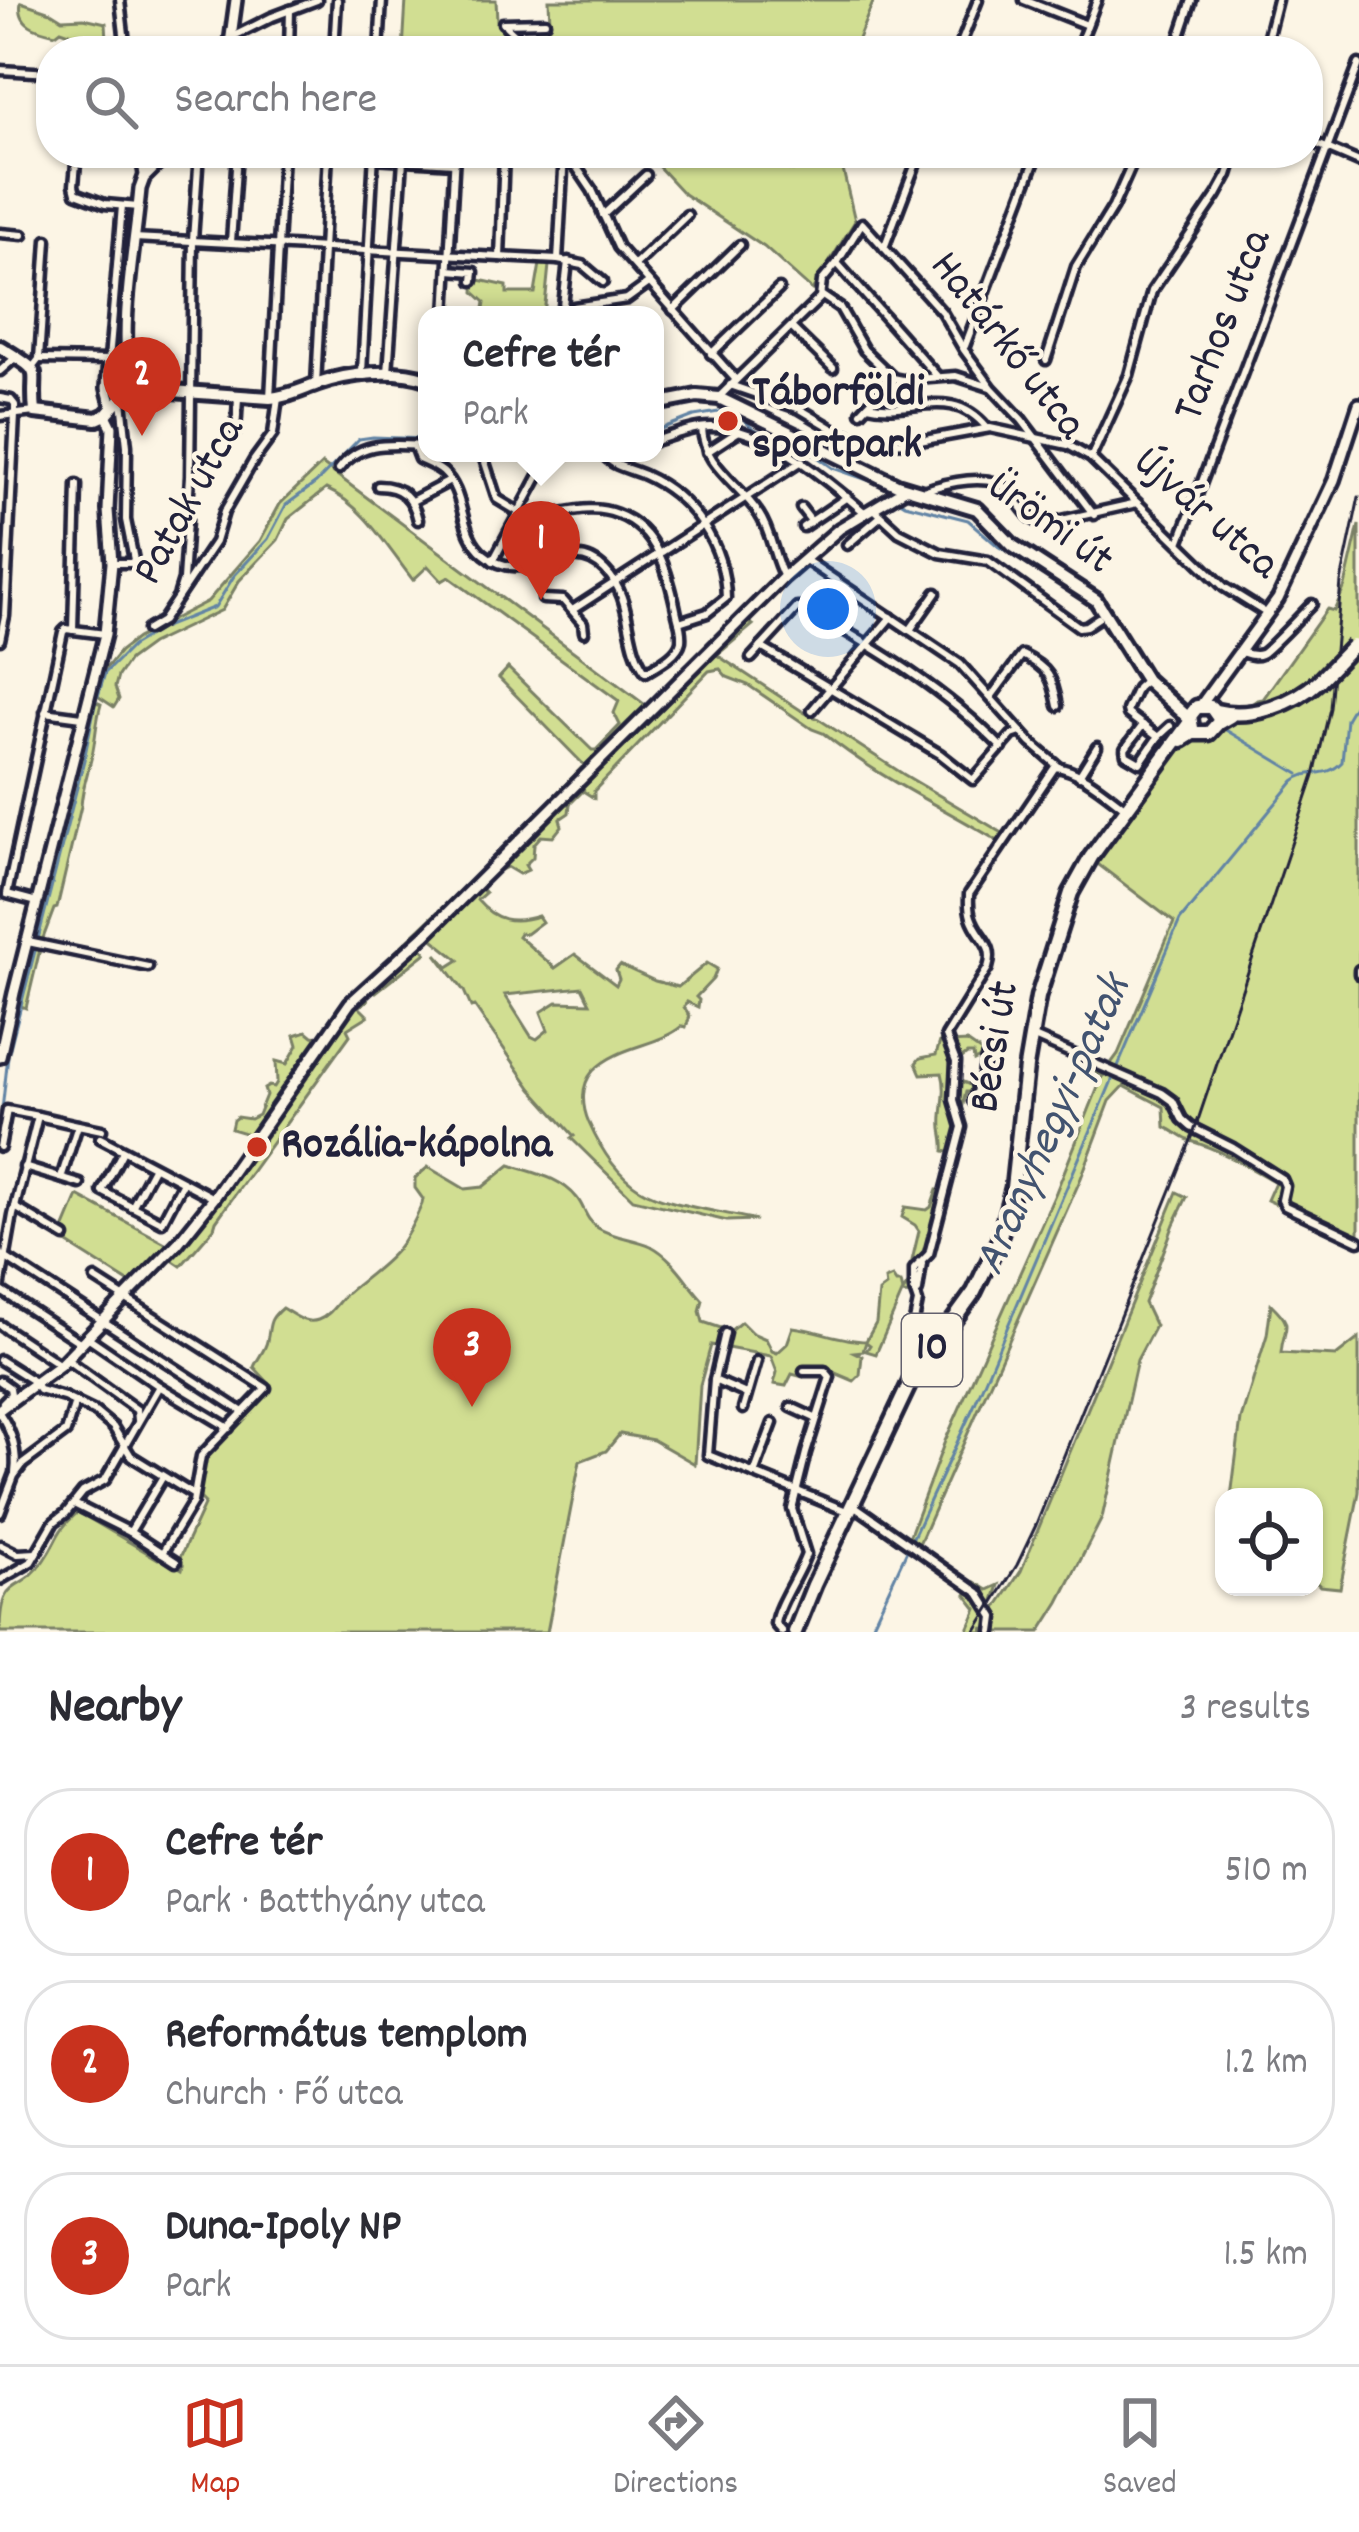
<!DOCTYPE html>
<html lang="en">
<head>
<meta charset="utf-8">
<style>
  body { margin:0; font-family:Dekko,sans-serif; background:#f2f2f3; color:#2b2b33 }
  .controls { position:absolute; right:36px; bottom:36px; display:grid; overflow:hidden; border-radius:24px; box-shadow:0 3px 9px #0004 }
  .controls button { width:108px; height:108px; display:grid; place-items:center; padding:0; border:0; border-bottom:3px solid #e1e1e2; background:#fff; color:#2b2b33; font:60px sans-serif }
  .you { position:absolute; left:828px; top:609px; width:42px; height:42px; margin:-30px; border:9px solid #fff; border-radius:50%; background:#1a73e8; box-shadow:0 0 0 18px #1a73e833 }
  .badge { display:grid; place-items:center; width:78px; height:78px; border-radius:50%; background:#c8321e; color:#fff; font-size:39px; font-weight:700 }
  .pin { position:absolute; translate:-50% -99px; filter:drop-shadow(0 3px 6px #0008) }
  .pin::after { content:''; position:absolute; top:63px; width:42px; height:36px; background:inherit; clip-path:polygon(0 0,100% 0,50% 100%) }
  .popup { position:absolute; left:418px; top:306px; width:246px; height:156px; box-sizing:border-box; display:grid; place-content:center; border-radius:24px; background:#fff; filter:drop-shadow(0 3px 9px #0005); font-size:39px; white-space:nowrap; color:#7c7c81 }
  .popup b { font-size:45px; color:#2b2b33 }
  .popup::after { content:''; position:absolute; left:50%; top:100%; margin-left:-24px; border:24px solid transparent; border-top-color:#fff }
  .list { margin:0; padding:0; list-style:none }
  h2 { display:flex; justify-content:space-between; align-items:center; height:156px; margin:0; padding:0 48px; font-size:51px }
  h2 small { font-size:39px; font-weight:400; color:#7c7c81 }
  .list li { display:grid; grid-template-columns:78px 1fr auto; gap:36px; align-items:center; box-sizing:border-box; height:168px; margin:0 24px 24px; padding:0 24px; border:3px solid #e1e1e2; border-radius:48px }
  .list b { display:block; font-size:45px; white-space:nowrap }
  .list p { margin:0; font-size:39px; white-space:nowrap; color:#7c7c81 }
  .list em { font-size:39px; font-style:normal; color:#7c7c81 }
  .icon { flex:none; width:66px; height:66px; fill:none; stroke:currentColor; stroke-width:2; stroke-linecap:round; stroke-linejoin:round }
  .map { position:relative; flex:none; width:1359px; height:1632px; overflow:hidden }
  .search { position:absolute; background:#fff; box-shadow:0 3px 9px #0004; left:36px; right:36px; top:36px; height:132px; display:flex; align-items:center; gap:30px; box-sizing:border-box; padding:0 42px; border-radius:48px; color:#7c7c81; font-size:45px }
  .sheet { height:732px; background:#fff }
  nav { display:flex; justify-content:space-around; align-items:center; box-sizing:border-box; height:168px; border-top:3px solid #e1e1e2; background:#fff; font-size:33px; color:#7c7c81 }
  nav a { display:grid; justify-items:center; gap:6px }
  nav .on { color:#c8321e }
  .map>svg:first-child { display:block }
  .green { fill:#d1de92; stroke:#7a8066; stroke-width:3; fill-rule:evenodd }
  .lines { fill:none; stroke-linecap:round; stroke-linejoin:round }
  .stream { stroke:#6284a5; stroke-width:3 }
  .minor-casing { stroke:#22223b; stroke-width:15 }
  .tertiary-casing { stroke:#22223b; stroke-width:18 }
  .secondary-casing { stroke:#22223b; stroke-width:20 }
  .primary-casing { stroke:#22223b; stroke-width:21 }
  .minor { stroke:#fcf5e5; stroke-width:6 }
  .tertiary { stroke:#fcf5e5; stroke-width:9 }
  .secondary { stroke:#fcf5e5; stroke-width:10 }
  .primary { stroke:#fcf5e5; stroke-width:12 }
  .rail { stroke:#22223b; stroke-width:3 }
  .primary-bridge-casing { stroke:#22223b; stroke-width:21; stroke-linecap:butt }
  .primary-bridge { stroke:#fcf5e5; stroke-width:12 }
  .poi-dot { fill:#c8321e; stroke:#fcf5e5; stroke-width:4.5 }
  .labels { text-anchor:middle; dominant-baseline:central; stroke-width:9; stroke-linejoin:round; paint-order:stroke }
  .shield { fill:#fcf5e5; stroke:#63616e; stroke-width:3 }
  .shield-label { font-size:42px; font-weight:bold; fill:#22223b }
  .street-label { font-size:45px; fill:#22223b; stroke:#fcf5e5 }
  .poi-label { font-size:45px; font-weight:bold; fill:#22223b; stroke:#fcf5e5; text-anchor:start }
  .water-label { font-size:48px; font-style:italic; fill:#425370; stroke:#fcf5e5 }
</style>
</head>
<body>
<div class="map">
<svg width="1359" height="1632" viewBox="0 0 1359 1632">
  <rect width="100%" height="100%" fill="#fcf5e5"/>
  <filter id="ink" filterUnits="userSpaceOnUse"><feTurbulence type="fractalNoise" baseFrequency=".00833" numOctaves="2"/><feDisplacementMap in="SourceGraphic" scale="24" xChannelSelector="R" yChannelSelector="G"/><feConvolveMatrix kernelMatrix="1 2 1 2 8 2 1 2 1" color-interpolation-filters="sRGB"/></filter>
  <g filter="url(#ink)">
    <!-- green -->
    <g class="green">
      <path d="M406 0H496L497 20 503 23 505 51H403Z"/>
      <path d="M549 0H874L853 51H537L536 25 550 23Z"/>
      <path d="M21 2 51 12 62 19 84 18 106 23 107 40 98 46 92 45 87 34 75 35 61 30 56 34C37 30 17 25 21 2Z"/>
      <path d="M646 153H774L784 168 793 171 815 164 809 153H839L855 221 812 290 764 247 684 194Z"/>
      <path d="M540 264 549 265 544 315H483L485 302 474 292 475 279 507 286V293H535Z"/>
      <path d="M322 464 652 710 739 616 753 625 717 655 805 713 817 718 903 774 1006 835 1001 843C941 806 878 778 823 733L812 729 748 685 727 677 720 669 709 671 594 791V798L583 791 570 804 569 813 560 819 562 826 553 837 541 836 534 844 533 857 525 865 528 870 519 874 507 867 491 875 502 859 498 855 584 765 499 678 508 668 592 750H596L620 725 614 713 619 701 449 577 442 581 428 566 413 580C388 549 364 505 326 489L288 519 278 540 239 581 222 610 151 644 129 660 118 676 115 687 119 699 114 707 96 695 98 678 120 651 137 638 208 601 260 541 280 504Z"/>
      <path d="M1359 525V1242L1267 1200 1275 1182C1247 1166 1221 1150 1191 1141 1183 1139 1175 1131 1165 1127L1164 1107 1124 1086 1110 1101 1081 1178 918 1546 908 1540 945 1441 1056 1192 1103 1075 1096 1074 1087 1067 1088 1062 1104 1070V1073L1118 1054 1174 922 1095 862 1157 774 1189 738 1219 734 1228 722 1257 700 1263 699 1327 609 1334 611 1345 586Z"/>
      <path d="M92 700 101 704C96 721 96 738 92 755 88 773 82 788 81 806L57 908 54 909 42 941 26 1008 15 1004Z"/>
      <path d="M486 866 489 867 475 882 485 893 477 900C495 921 512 924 538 916L542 922 526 934 520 933 518 936 555 968 575 954 616 985 619 979 616 970 620 965 655 981 678 987 707 963 717 969 713 979 696 997 699 1000 698 1007 687 1002 684 1007 690 1016 686 1027 682 1026C657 1047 618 1045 593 1071 580 1086 582 1107 589 1123 600 1148 616 1174 640 1189 665 1205 725 1212 756 1220L727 1221 633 1199 571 1138 574 1136 532 1089 474 1006 471 1007 464 991 436 954 448 967 459 960 424 932 415 940 426 953 376 992 372 988 364 995 368 1000 359 1007 368 1016 347 1029 350 1035 216 1221 214 1228 181 1266 169 1258 222 1189 214 1184 238 1154 244 1144 245 1133 231 1129 233 1120 237 1117 250 1119 258 1115 266 1095 264 1089 269 1086 274 1087 277 1082 276 1061 287 1064 298 1045 295 1035 307 1031 313 1036 325 1038 353 1001 381 976 377 969ZM582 987 590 1003 557 1002 541 1012 548 1030 537 1039 531 1036 505 995Z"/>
      <path d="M942 1035 950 1043 967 1042 986 1055 974 1061 973 1054H967L958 1061V1080L975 1087 974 1092H966C960 1113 959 1132 955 1154L944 1151C945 1144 943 1136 942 1129 940 1109 948 1093 942 1073L921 1074 916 1063 920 1058 936 1055Z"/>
      <path d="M510 1165C534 1173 560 1177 577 1198 585 1208 585 1219 598 1228 614 1238 634 1238 651 1246 674 1258 686 1282 703 1300L700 1311 703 1322 730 1331 741 1322 752 1333 766 1339 772 1351 777 1353 787 1344 793 1327C819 1330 841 1341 866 1341L876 1323 879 1292 886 1287 885 1280 892 1277 896 1283H901L903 1292 912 1278 910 1269 919 1231 915 1225 902 1217 905 1207 927 1210 931 1207 937 1190 943 1191 918 1295 902 1294 876 1354 866 1351 870 1345 866 1342 863 1351 854 1352 862 1356 860 1375 854 1381 826 1369 805 1373 803 1377 792 1374 786 1386 774 1384 777 1372 771 1356 711 1345 700 1385 695 1464 653 1440 620 1434 606 1451 580 1461 547 1632H0C0 1572 21 1596 44 1560 59 1538 55 1532 78 1512L158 1559 161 1557 182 1569 183 1565 178 1562 205 1503 195 1493 197 1486 191 1483 214 1445 247 1409 267 1381 254 1367C257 1359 266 1349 267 1341 271 1324 267 1321 282 1308 293 1314 305 1325 318 1320 330 1316 338 1301 347 1293 388 1259 400 1256 422 1204L423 1199 415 1188V1178L428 1167 465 1189 483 1187Z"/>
      <path d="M1177 1192 1187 1197 1174 1224 1144 1303 1155 1326 1137 1360 1102 1518 1059 1602 1040 1632H984V1627L982 1632H967L977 1609 966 1595 975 1582 988 1590 999 1585 987 1622 1021 1571Z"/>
      <path d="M78 1196 167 1244 165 1248 168 1250 133 1285 60 1239Z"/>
      <path d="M1271 1304C1296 1328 1283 1326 1281 1353L1336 1356 1359 1338V1492L1340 1588 1320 1586 1314 1580V1497H1231L1241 1419 1267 1335Z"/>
    </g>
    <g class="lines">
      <!-- stream -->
      <g class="stream">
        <path d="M655 431 694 416 731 410 738 414 751 427 768 436 802 446 833 468 885 486 891 491"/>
        <path d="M897 499 905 504 968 520 999 547 1047 574"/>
        <path d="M1090 602 1102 619"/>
        <path d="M1146 687 1170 708"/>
        <path d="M98 696 105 673 132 646 162 628 215 607 234 576 268 539 286 505 316 483 359 439 373 437 427 439"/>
        <path d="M1224 729 1299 774"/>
        <path d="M0 1128 8 1056 84 760 96 700"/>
        <path d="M869 1632 974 1406 1180 920 1294 781C1311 767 1325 780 1342 762L1346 719 1359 697"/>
      </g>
      <defs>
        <g id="minor">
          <path d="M120 0 126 51"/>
          <path d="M1024 0 1087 25"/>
          <path d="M503 23 545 22"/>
          <path d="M506 26 533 51"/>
          <path d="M232 37 272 17 317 0"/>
          <path d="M289 51 290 10"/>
          <path d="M334 51 337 0"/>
          <path d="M379 51 382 0"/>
          <path d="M958 51 978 0"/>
          <path d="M1077 51 1097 0"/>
          <path d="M1175 51 1192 0"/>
          <path d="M1264 51 1277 0"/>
          <path d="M0 70 51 73"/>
          <path d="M1308 140 1359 162"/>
          <path d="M77 153 74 185 76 193 105 204 138 207"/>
          <path d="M140 153 144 178"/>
          <path d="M567 153 592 190 618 247 736 380"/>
          <path d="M374 158 454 163"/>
          <path d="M574 164 586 153"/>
          <path d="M603 215 646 175"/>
          <path d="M0 233 23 235"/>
          <path d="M134 238 558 260 583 265 603 282"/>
          <path d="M231 242 237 153"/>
          <path d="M884 248 920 153"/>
          <path d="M500 257 504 153"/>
          <path d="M558 260 564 153"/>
          <path d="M837 263 937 376"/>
          <path d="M635 265 687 215"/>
          <path d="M449 270 474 272 473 281"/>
          <path d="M821 295 840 308 864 350 893 378 903 380 956 376 990 387"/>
          <path d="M563 306 568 261"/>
          <path d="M673 310 740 245"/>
          <path d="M446 315 455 153"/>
          <path d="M573 315 574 307 627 299 649 283"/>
          <path d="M791 327 833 368"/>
          <path d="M965 346 1038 153"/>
          <path d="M711 354 779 289"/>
          <path d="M39 359 109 360 122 206"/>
          <path d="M1046 360 1076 267 1113 207 1137 153"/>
          <path d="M32 368 39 359 47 240"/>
          <path d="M0 371 15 358"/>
          <path d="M362 372 374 153"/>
          <path d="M388 373 403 160"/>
          <path d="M316 385 328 153"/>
          <path d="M730 385 800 409 840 433 880 443 914 442 990 428 1068 445 1091 458 1224 587 1266 613"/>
          <path d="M720 396 820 298 822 281 837 263 862 223 942 312 964 350 992 388 1022 420 1094 515"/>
          <path d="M0 398 11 400 15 405V415L5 616 0 640"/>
          <path d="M270 398 283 153"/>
          <path d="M868 405C912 416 951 384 987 428"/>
          <path d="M861 412 893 378"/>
          <path d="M0 416 35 412"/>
          <path d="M702 428C703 466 740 484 759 514 772 533 773 557 784 577"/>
          <path d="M236 432 238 398"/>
          <path d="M655 441C672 436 692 427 710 427 766 427 823 477 864 512"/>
          <path d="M414 446 419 459C427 463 436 466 443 472 467 494 458 533 484 554 526 590 568 532 605 570 635 600 623 642 646 672 657 665 678 655 681 641 682 633 679 621 677 614 669 575 658 529 617 514 585 501 556 519 525 516L497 499 482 453"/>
          <path d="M707 452 739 431"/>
          <path d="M603 453C612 467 629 468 644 475 693 497 725 545 726 598L707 613 679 622"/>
          <path d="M1091 458 1129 375 1152 291 1217 195 1228 175 1235 153"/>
          <path d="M339 469C361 439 393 445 427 446"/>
          <path d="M378 486C402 486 413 498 418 520"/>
          <path d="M923 491C945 483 991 471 1009 491 1022 505 1025 519 1044 524L1137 503"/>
          <path d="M412 501 450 481"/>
          <path d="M801 508 811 521"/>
          <path d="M873 508 899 532 940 553 988 561 1079 627 1086 626 1098 618"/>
          <path d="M803 527 847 497"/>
          <path d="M1179 543 1359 64"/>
          <path d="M847 545 881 516"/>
          <path d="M804 559 960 664 1031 743 1058 766"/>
          <path d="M493 561 551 453"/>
          <path d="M113 563H131L134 560 126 520 127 446 122 400"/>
          <path d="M179 593 183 580 190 476 193 240 199 153"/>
          <path d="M543 599 563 600 583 623 584 632"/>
          <path d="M574 609 802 461"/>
          <path d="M73 630 77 485"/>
          <path d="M147 630 162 621 215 542 224 512 254 460 273 434 278 398"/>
          <path d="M910 630 936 593"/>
          <path d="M761 647 940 754 973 780 1012 735 1021 732"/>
          <path d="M1241 652C1248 654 1254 657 1261 654 1267 652 1303 613 1312 604"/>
          <path d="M751 658 797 608H806C877 649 945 689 1002 748"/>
          <path d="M1146 680 1137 688 1127 710 1128 714 1158 737 1170 726"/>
          <path d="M991 697 1022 655C1049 668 1053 678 1058 706"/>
          <path d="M812 710 891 617"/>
          <path d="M45 712 82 717"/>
          <path d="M1143 725 1125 749 1126 755 1140 763 1158 737"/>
          <path d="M1079 776 1097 747"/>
          <path d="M37 902 7 894 63 632 66 629 105 634"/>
          <path d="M28 942 148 967"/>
          <path d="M1359 970V974"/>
          <path d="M1034 1037 1162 1093 1173 1101 1182 1119 1191 1127 1233 1148 1282 1179 1285 1186 1282 1200 1285 1206 1359 1241"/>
          <path d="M973 1101 977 1089 976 1083 982 1080 986 1058"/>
          <path d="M38 1116 78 1125"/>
          <path d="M100 1138 214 1198"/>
          <path d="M0 1147 7 1110 38 1116 13 1215 0 1289"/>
          <path d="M123 1151 102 1191 162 1222 183 1182"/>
          <path d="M24 1167 80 1184"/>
          <path d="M61 1178 78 1125 102 1130"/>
          <path d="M15 1207 65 1237"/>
          <path d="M132 1207 153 1168"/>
          <path d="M0 1254 243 1412"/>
          <path d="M95 1279 266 1388 201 1456 193 1502 162 1553"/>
          <path d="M0 1290 81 1343"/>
          <path d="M918 1291 922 1264"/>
          <path d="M0 1325 60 1365"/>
          <path d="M725 1333 714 1380 708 1455 844 1510"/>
          <path d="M86 1336 159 1386 229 1428"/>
          <path d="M927 1356 910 1341 918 1302 914 1290V1269L929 1254 962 1127 954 1100 956 1062 946 1036 988 968C996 943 978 939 971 917 968 908 969 903 969 894L1055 767C1079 769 1106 793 1126 808"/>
          <path d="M66 1359 137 1410 138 1420"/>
          <path d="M0 1360 33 1381 39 1390 64 1397 95 1412 113 1427 131 1456 194 1495"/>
          <path d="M714 1380 746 1394"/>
          <path d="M0 1381 10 1388 11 1394 3 1402"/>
          <path d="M791 1407 815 1418"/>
          <path d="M743 1409 757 1361"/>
          <path d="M0 1414C12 1432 18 1452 15 1473"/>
          <path d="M754 1474 773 1423"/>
          <path d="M74 1504 130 1532 176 1562"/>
          <path d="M852 1504 979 1593 994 1617 992 1632"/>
          <path d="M0 1513 14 1476 23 1464 66 1432 75 1402"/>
          <path d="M130 1532 162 1478"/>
          <path d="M0 1545 18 1554 36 1553"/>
          <path d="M0 1580 31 1562 54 1522 66 1513 83 1492 105 1480 159 1386"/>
          <path d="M782 1632 775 1624C777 1605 799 1575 806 1554L792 1509 806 1453 830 1377 825 1371H804"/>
        </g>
        <g id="tertiary">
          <path d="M229 51 236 0"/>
          <path d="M130 388C119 321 134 256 140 189L144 178 169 153"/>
          <path d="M112 407 107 388 109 360 126 358"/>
          <path d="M1201 705 1278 599 1334 480 1359 404"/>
          <path d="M0 1057 14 993 105 634 112 563 108 510 112 427 106 415"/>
          <path d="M0 1409 60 1365 178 1243 214 1198 350 1003 425 935 784 577 839 529 907 488"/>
        </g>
        <g id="secondary">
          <path d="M0 347C48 376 30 365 35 412L97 419 106 415 130 388 270 398C287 397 301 390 318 384 350 373 394 368 427 379"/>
          <path d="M655 404 697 396 719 398 897 485 977 509 1013 546 1096 600 1146 680 1190 719"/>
        </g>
        <g id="primary">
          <path d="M1216 711C1251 720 1294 704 1320 680"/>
          <path d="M1192 728 1190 716 1197 707H1211L1218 717"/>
          <path d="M1182 740 1193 733H1209L1218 723 1230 716"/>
          <path d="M795 1632 814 1585 913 1376 974 1292 999 1240 1013 1188 1026 1067 1038 997 1071 893 1091 857 1190 722"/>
        </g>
      </defs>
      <!-- minor casing -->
      <use href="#minor" class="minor-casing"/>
      <!-- tertiary casing -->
      <use href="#tertiary" class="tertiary-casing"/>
      <!-- secondary casing -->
      <use href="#secondary" class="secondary-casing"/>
      <!-- primary casing -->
      <use href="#primary" class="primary-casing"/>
      <!-- minor -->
      <use href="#minor" class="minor"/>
      <!-- tertiary -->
      <use href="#tertiary" class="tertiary"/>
      <!-- secondary -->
      <use href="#secondary" class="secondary"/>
      <!-- primary -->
      <use href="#primary" class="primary"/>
      <!-- rail -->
      <path class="rail" d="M975 1632 1017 1565 1036 1525 1193 1135 1314 776 1330 708 1341 582 1359 497"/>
      <defs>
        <path id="primary-bridge" d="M1320 680 1353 646"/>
      </defs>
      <!-- primary-bridge casing -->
      <use href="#primary-bridge" class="primary-bridge-casing"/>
      <!-- primary-bridge -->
      <use href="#primary-bridge" class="primary-bridge"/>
    </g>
  </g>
  <!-- markers -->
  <g class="poi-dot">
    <circle cx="728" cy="421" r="12"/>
    <circle cx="257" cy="1147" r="12"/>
  </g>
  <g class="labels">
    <!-- shield labels -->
    <rect class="shield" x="902" y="1314" width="60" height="72" rx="9"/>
    <g class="shield-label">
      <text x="932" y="1350">10</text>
    </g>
    <!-- street labels -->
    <g class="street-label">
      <text transform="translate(1225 326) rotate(-69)">Tarhos utca</text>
      <text transform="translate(1006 347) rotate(52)">Határkő utca</text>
      <text transform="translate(191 502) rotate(-61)">Patak utca</text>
      <text transform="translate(1205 515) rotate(41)">Újvár utca</text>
      <text transform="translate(1049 525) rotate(36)">Ürömi út</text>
      <text transform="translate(997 1047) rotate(-81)">Bécsi út</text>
    </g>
    <!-- poi labels -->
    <g class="poi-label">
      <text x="752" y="395">Táborföldi<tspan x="752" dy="52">sportpark</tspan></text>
      <text x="281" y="1147">Rozália-kápolna</text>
    </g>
    <!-- water labels -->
    <g class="water-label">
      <text transform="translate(1055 1126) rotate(-66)">Aranyhegyi-patak</text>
    </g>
  </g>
</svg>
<div class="controls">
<button><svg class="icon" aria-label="locate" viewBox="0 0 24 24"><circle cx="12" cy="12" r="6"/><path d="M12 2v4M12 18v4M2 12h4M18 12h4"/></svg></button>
</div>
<div class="you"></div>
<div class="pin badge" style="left:541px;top:600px">1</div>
<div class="popup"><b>Cefre tér</b>Park</div>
<div class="pin badge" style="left:142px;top:436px">2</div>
<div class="pin badge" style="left:472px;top:1407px">3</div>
<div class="search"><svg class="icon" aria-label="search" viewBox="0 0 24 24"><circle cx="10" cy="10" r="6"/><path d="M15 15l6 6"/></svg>Search here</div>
</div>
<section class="sheet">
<h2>Nearby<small>3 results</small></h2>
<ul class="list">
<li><span class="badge">1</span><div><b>Cefre tér</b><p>Park · Batthyány utca</p></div><em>510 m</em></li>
<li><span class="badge">2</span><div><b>Református templom</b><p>Church · Fő utca</p></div><em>1.2 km</em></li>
<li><span class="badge">3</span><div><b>Duna-Ipoly NP</b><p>Park</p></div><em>1.5 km</em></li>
</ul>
</section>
<nav>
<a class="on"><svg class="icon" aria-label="map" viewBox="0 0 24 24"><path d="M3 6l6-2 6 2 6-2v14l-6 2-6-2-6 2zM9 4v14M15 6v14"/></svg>Map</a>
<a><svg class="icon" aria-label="directions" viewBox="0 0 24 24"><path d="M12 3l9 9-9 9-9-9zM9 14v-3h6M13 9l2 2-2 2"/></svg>Directions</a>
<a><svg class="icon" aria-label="saved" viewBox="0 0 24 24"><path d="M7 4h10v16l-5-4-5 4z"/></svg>Saved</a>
</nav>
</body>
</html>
